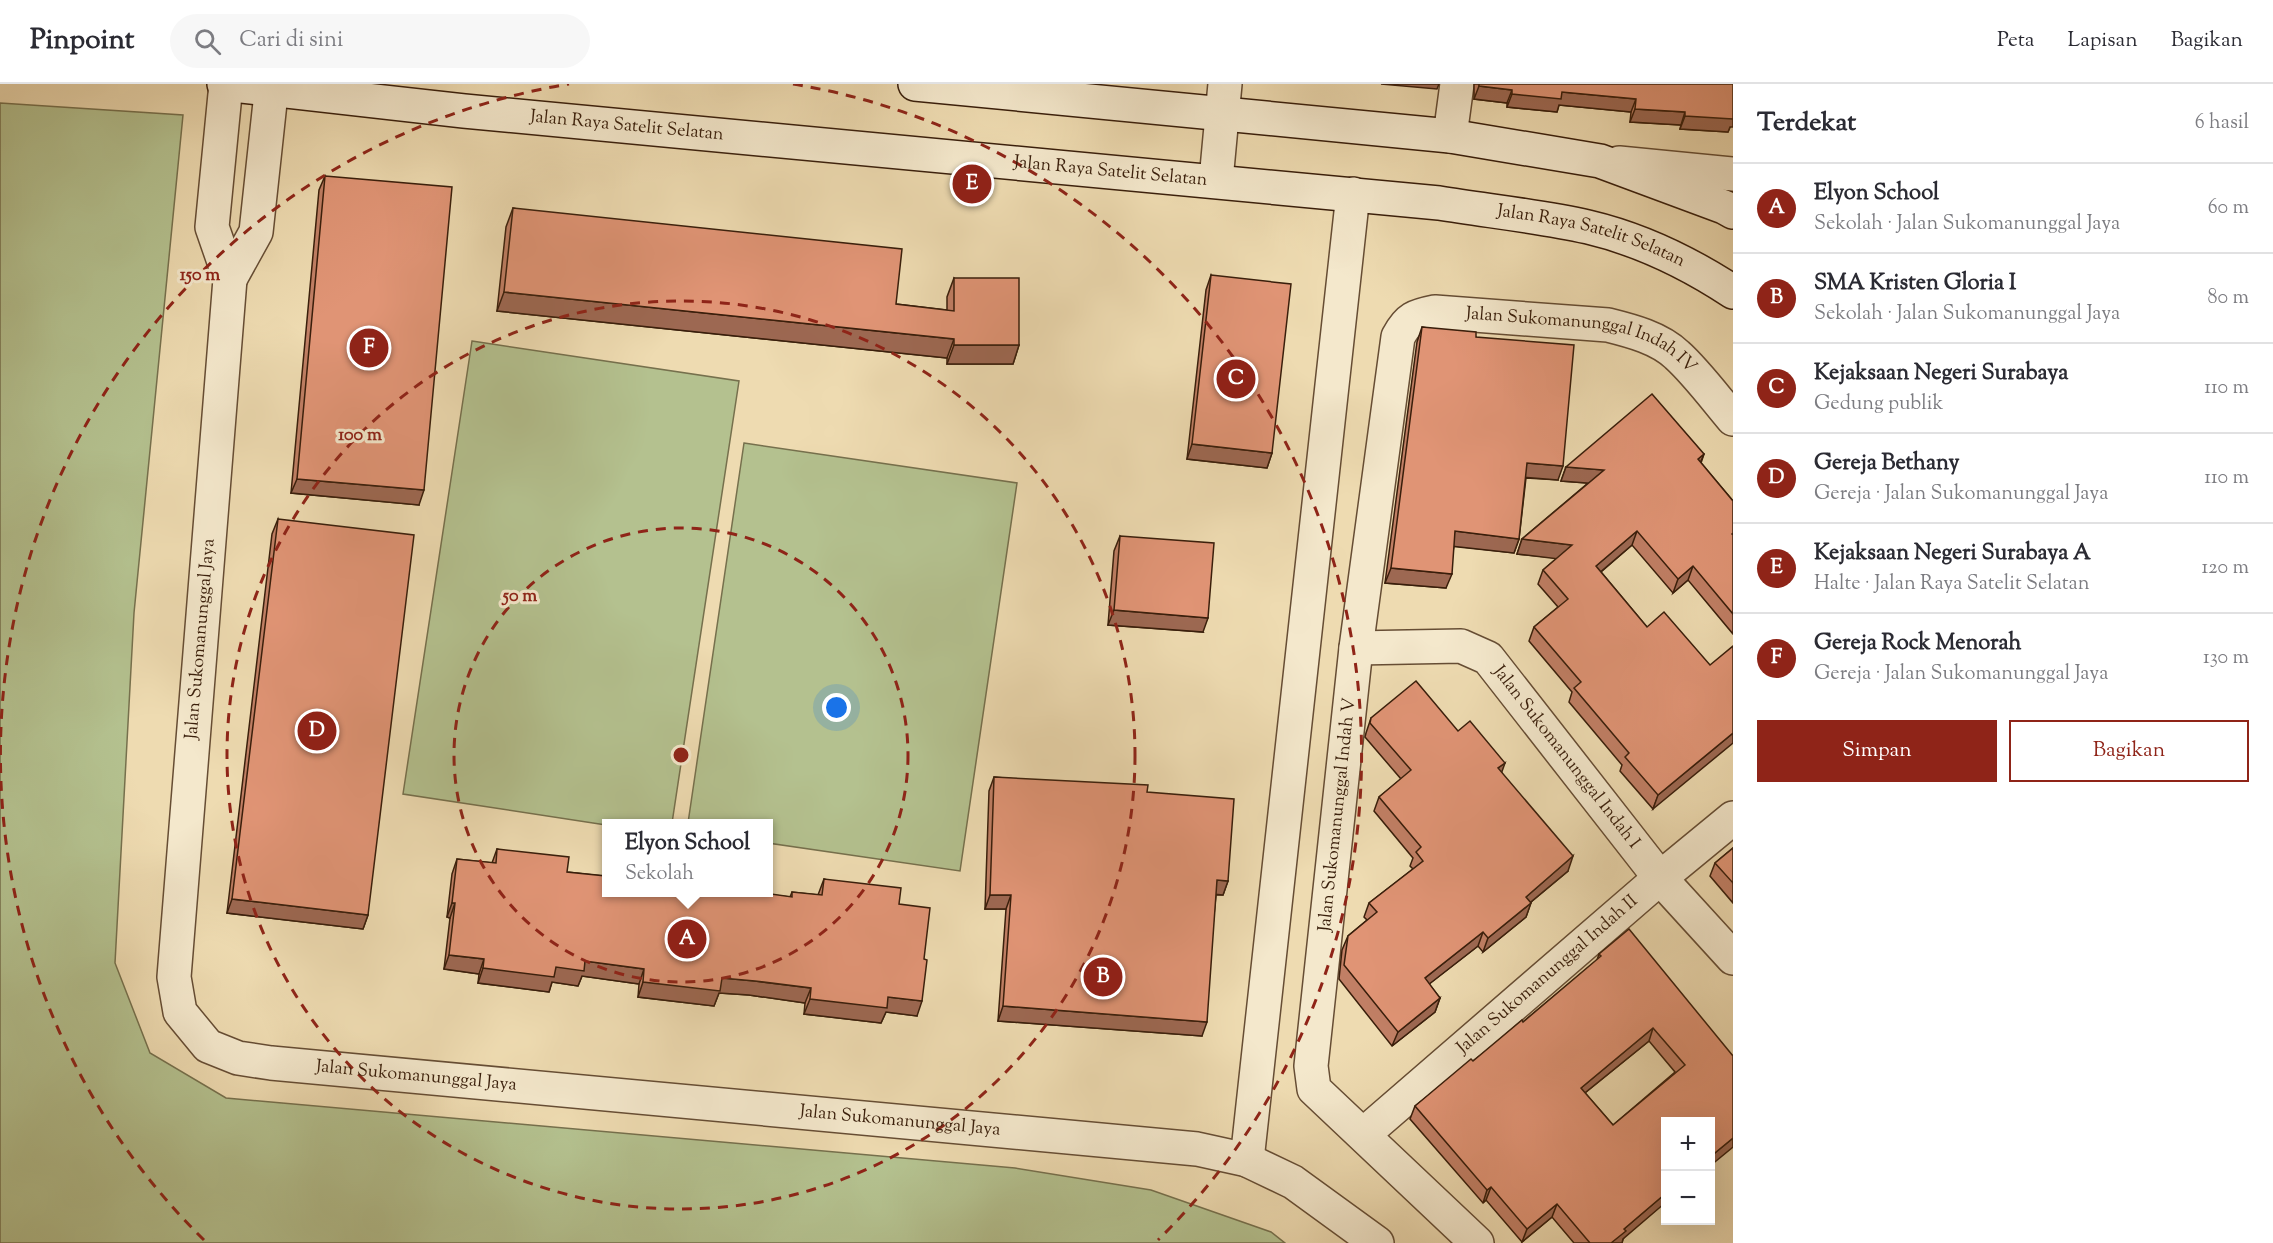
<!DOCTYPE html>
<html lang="id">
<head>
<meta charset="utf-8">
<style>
  body { margin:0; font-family:"Sorts Mill Goudy",serif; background:#f7f7f7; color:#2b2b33 }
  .controls { position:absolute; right:18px; bottom:18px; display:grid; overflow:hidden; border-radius:0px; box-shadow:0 6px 24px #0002 }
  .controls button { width:54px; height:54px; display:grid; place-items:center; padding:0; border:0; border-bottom:2px solid #e1e1e2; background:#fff; color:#2b2b33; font:30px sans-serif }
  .you { position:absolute; left:837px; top:624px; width:21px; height:21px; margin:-15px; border:4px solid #fff; border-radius:50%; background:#1a73e8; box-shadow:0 0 0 9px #1a73e833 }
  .badge { display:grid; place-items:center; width:39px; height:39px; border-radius:50%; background:#8f2418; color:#fff; font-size:20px; font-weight:700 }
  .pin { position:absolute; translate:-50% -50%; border:3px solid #fff; box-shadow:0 2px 6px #0006 }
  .popup { position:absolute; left:602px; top:735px; width:171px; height:78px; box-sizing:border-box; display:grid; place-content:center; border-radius:0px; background:#fff; filter:drop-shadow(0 2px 4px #0005); font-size:20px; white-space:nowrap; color:#7c7c81 }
  .popup b { font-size:22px; color:#2b2b33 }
  .popup::after { content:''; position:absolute; left:50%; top:100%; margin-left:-12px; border:12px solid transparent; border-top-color:#fff }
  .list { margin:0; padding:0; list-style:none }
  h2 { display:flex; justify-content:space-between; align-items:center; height:78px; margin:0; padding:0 24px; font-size:26px }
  h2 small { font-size:20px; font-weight:400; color:#7c7c81 }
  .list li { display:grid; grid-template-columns:39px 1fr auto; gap:18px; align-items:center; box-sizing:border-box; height:90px; padding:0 24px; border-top:2px solid #e1e1e2 }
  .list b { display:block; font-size:22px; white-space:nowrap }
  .list p { margin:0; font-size:20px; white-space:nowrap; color:#7c7c81 }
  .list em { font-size:20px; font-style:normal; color:#7c7c81 }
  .actions { display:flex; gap:12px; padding:18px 24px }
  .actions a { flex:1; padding:14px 0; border:2px solid #8f2418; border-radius:0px; text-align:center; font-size:21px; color:#8f2418 }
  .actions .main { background:#8f2418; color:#fff }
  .icon { flex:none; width:33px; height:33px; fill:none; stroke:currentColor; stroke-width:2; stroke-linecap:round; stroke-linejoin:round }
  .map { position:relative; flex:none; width:1733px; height:1159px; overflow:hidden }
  header { display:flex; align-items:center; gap:36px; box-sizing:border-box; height:84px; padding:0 30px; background:#fff; border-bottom:2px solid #e1e1e2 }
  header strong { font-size:28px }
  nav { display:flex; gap:33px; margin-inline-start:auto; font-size:21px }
  .search { width:420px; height:54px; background:#f7f7f7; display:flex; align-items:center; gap:15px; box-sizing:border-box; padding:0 21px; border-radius:33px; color:#7c7c81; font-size:22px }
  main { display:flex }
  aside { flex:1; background:#fff }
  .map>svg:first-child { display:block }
  .green { fill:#b4c18f; stroke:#76704d; stroke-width:1.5 }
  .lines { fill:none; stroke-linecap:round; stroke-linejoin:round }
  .minor-casing { stroke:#664d34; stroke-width:36 }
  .tertiary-casing { stroke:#664d34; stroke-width:36 }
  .secondary-casing { stroke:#391e0b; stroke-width:36 }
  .minor { stroke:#f4e8cc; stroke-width:33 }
  .tertiary { stroke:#f4e8cc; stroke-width:33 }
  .secondary { stroke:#f4e8cc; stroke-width:33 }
  .wall { fill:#c17f65; stroke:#391e0b; stroke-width:1.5; fill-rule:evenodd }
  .shaded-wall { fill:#9d6852; stroke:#391e0b; stroke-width:1.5 }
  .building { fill:#e09475; stroke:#391e0b; stroke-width:1.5; fill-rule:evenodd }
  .ring { fill:none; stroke:#8f2418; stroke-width:3; stroke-dasharray:10 8 }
  .labels { text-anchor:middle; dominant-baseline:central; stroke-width:6; stroke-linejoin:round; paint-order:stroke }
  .street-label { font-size:18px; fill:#391e0b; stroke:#f4e8cc }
  .centre { fill:#8f2418; stroke:#f4e8cc; stroke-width:3 }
  .ring-label { font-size:18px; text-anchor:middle; font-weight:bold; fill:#8f2418; stroke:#f4e8cc; stroke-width:6; stroke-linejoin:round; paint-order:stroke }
</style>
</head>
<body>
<header>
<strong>Pinpoint</strong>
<div class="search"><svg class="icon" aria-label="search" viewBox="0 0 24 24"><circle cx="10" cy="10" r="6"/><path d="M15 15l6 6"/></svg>Cari di sini</div>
<nav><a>Peta</a><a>Lapisan</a><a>Bagikan</a></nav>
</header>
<main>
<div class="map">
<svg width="1733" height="1159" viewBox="0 0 1733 1159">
  <rect width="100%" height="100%" fill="#eedbb1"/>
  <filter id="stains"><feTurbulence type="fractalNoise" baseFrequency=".00333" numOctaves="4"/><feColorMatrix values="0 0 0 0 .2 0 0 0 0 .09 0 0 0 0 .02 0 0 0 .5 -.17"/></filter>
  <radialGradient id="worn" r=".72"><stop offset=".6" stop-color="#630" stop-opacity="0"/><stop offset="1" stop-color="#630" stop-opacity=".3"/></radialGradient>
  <!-- green -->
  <g class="green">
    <path d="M0 19 183 31 134 529 115 879 150 969 226 1014 1015 1084 1151 1106 1271 1148 1285 1159H0Z"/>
    <path d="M472 257 739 297 672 739 606 741 403 710Z"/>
    <path d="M744 359 1017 399 960 787 768 759V740L688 739Z"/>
  </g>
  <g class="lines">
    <defs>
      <g id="minor">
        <path d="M1450 52 1457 0"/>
        <path d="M1619 79 1733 90"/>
        <path d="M1216 96 1225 0"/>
        <path id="s1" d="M1356 564 1461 562 1488 574 1660 794 1733 874"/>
        <path id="s2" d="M1364 1050 1660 794 1733 734"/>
        <path d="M1247 1076 1353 110"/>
        <path id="s3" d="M1477 1159 1314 1005 1311 982 1356 564 1398 253C1408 234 1415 232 1435 228L1608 241C1632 247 1659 254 1677 271 1696 288 1716 315 1733 335"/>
      </g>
      <g id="tertiary">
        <path id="s4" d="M226 0 212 143 230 195 174 893 180 928 208 962 238 974 271 979 1197 1065 1247 1076 1293 1098 1377 1159"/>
        <path d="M230 195 256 148 272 0"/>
      </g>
      <g id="secondary">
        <path id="s5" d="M224 0 464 27 1439 119C1488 127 1539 132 1588 143 1639 155 1689 179 1733 208"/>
        <path d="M915 0 1450 52 1600 77 1724 123 1733 128"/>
      </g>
    </defs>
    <!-- minor casing -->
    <use href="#minor" class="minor-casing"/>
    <!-- tertiary casing -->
    <use href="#tertiary" class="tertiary-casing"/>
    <!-- secondary casing -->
    <use href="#secondary" class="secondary-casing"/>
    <!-- minor -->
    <use href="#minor" class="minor"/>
    <!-- tertiary -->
    <use href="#tertiary" class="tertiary"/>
    <!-- secondary -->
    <use href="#secondary" class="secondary"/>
  </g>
  <!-- wall -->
  <g class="wall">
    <path d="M1474 0H1733L1730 43 1728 48 1680 45 1681 41 1630 38 1631 28 1559 21 1557 28 1507 23V19L1474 15Z"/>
    <path d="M325 92 419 421 291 409 319 106Z"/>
    <path d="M513 124 896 220 947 226V213L954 194 1019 261 1013 280H947V274L497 227 506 143Z"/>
    <path d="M1211 191 1272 369 1267 384 1187 375 1206 206Z"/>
    <path d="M1422 243 1476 253 1558 396 1526 394 1519 455 1514 469 1454 462 1446 504 1385 499 1417 258Z"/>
    <path d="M1704 370 1701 379 1733 417V550L1688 496 1673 509 1632 461 1601 488 1647 543 1710 581 1653 725 1620 687 1622 681 1569 618 1572 608 1529 557 1534 543 1558 523 1538 500 1543 486 1557 474 1517 470 1522 455 1588 399 1561 397 1566 383Z"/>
    <path d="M278 435 368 831 363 845 227 829 272 450Z"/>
    <path d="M1120 452 1203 548 1108 541 1114 467Z"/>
    <path d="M1371 634 1458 647 1501 688 1568 787 1531 818 1526 833 1483 868 1478 862 1429 900 1440 914 1435 928 1392 962 1339 895 1342 866 1348 852 1367 836 1364 833 1369 819 1413 785 1410 782 1413 774 1374 727 1379 713 1401 695 1365 653 1366 649Z"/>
    <path d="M994 693 1147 708 1228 797 1223 811H1216L1202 952 998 937 1006 825H985L989 707Z"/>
    <path d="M1733 764V819L1710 792 1715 779Z"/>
    <path d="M497 765 567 788 790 813 792 808 818 811 824 795 899 820 917 932 886 928 881 939 804 930 805 919 749 911 719 909 714 922 638 913 639 900 582 892 578 902 552 898 549 908 478 899 479 890 444 885 450 834 447 833 452 790 457 775 492 779Z"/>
    <path d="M1599 870 1733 972 1623 1155 1622 1159H1574L1552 1133 1522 1158 1486 1116 1483 1119 1410 1035 1415 1022 1523 938 1597 876ZM1649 957 1675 988 1613 1041 1585 1009Z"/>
  </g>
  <!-- shaded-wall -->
  <g class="shaded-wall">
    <path d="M1381 0H1439L1437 5Z"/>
    <path d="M1479 2 1512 6 1507 19 1474 15Z"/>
    <path d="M1562 8 1636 15 1631 28 1559 21 1557 28 1507 23 1512 10Z"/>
    <path d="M1635 25 1685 28 1681 41 1630 38Z"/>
    <path d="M1733 31V43H1730L1728 48 1680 45 1685 32Z"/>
    <path d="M504 208 954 255 947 274 497 227Z"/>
    <path d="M954 261H1019L1013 280H947Z"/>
    <path d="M1192 360 1272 369 1267 384 1187 375Z"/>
    <path d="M1704 370 1698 384V375Z"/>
    <path d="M1527 379 1563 382 1558 396 1522 393Z"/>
    <path d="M1566 383 1604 386 1599 400 1561 397Z"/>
    <path d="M297 395 424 406 419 421 291 409Z"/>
    <path d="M1455 447 1519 455 1514 469 1450 462Z"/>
    <path d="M1637 447 1632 461 1591 496 1596 482Z"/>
    <path d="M1522 455 1572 461 1567 476 1517 470Z"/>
    <path d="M1693 482 1688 496 1673 509 1678 495Z"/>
    <path d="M1391 484 1452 490 1446 504 1385 499Z"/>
    <path d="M1114 526 1208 534 1203 548 1108 541Z"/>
    <path d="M1733 649V659L1653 725 1658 711Z"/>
    <path d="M1505 679 1500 693 1498 684Z"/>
    <path d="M1573 772 1568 787 1520 827 1526 813Z"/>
    <path d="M1217 796 1228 797 1223 811 1212 810Z"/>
    <path d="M990 811H1011L1006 825H985Z"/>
    <path d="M232 815 368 831 363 845 227 829Z"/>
    <path d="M452 819H455L450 834 447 833Z"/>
    <path d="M1531 819 1526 833 1483 868 1488 854Z"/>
    <path d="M1483 848 1478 862 1419 908 1425 894Z"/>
    <path d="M449 871 484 875 479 890 444 885Z"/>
    <path d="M585 877 644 885 639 900 582 892 578 902 552 898 549 908 478 899 483 884 556 883Z"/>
    <path d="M722 894 755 897 811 904 805 919 749 911 719 909 714 922 638 913 643 898Z"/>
    <path d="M888 913 922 917 917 932 886 928 881 939 804 930 810 915Z"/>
    <path d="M1440 914 1435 928 1392 962 1398 948Z"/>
    <path d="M1003 922 1207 938 1202 952 998 937Z"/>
    <path d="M1653 944 1649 957 1576 1016 1581 1004Z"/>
    <path d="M1733 1054V1063L1710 1082V1073Z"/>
    <path d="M1491 1103 1486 1116 1483 1119 1487 1106Z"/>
    <path d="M1665 1110V1119L1623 1155 1622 1159H1611L1624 1145Z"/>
    <path d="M1557 1120 1552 1133 1522 1158 1527 1145Z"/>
  </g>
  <!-- building -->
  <g class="building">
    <path d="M1479 0H1733V35L1685 32V28L1635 25 1636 15 1562 8 1561 15 1512 10V6L1479 2Z"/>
    <path d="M325 92 452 103 424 406 297 395Z"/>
    <path d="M513 124 902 165 896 220 954 227V194H1019V261H954V255L504 208Z"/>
    <path d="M1211 191 1291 200 1272 369 1192 360Z"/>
    <path d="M1422 243 1476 248V253L1574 261 1563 382 1527 379 1519 455 1455 447 1452 490 1391 484Z"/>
    <path d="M1652 310 1704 370 1698 375 1733 417V449L1732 450 1733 451V530L1693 482 1678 495 1637 447 1596 482 1647 543 1664 528 1710 581 1733 562V649L1658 711 1625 673 1629 669 1574 604 1581 598 1534 543 1568 515 1543 486 1572 461 1522 455 1604 386 1566 383Z"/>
    <path d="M278 435 414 451 368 831 232 815Z"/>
    <path d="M1120 452 1214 459 1208 534 1114 526Z"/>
    <path d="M1416 597 1458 647 1470 637 1505 679 1498 684 1573 772 1526 813 1531 819 1488 854 1483 848 1425 894 1440 914 1398 948 1344 881 1348 852 1377 828 1369 819 1423 777 1416 768 1421 763 1379 713 1411 686 1370 639 1371 634Z"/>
    <path d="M994 693 1148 701 1147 708 1234 715 1228 797 1217 796 1207 938 1003 922 1011 811H990Z"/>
    <path d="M1733 764V799L1715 779Z"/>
    <path d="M497 765 569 773 567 788 606 792V808H756L792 813V808L822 811 824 795 901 804 899 820 930 824 924 875 927 876 922 917 888 913 887 924 810 915 811 904 755 897 722 894 720 907 643 898 644 885 585 877 584 887 556 883 554 893 483 884 484 875 449 871 455 819H452L457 775 496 779Z"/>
    <path d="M1629 845 1733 972V1054L1710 1073V1038H1665V1110L1624 1145 1626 1147 1611 1159H1590L1557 1120 1527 1145 1491 1103 1487 1106 1415 1022 1471 975 1473 977 1522 936 1523 938 1601 872 1599 870ZM1653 944 1685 981 1613 1041 1581 1004Z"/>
  </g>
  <!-- distance rings -->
  <g class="ring">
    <circle cx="681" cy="671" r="227"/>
    <circle cx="681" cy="671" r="454"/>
    <path d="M204 1156A680 680 0 0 1 569 0M793 0A680 680 0 0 1 1158 1156"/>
  </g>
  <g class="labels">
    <!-- street labels -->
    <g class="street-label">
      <text stroke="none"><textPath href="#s5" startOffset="405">Jalan Raya Satelit Selatan</textPath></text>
      <text stroke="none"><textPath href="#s5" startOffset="891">Jalan Raya Satelit Selatan</textPath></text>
      <text stroke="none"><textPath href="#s5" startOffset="1377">Jalan Raya Satelit Selatan</textPath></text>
      <text stroke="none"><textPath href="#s3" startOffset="1180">Jalan Sukomanunggal Indah IV</textPath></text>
      <text transform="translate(201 555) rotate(-85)">Jalan Sukomanunggal Jaya</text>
      <text stroke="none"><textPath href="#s1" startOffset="261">Jalan Sukomanunggal Indah I</textPath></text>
      <text stroke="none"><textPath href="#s3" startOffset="500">Jalan Sukomanunggal Indah V</textPath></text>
      <text stroke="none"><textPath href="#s2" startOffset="243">Jalan Sukomanunggal Indah II</textPath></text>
      <text stroke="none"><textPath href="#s4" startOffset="1190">Jalan Sukomanunggal Jaya</textPath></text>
      <text stroke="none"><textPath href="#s4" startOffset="1676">Jalan Sukomanunggal Jaya</textPath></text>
    </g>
  </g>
  <circle cx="681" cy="671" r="9" class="centre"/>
  <g class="ring-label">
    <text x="200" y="196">150 m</text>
    <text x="360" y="356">100 m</text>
    <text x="520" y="517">50 m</text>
  </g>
  <rect width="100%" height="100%" filter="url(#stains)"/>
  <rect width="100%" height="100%" fill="url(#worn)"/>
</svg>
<div class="controls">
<button>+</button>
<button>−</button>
</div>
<div class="you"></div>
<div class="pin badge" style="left:687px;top:855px">A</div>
<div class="popup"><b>Elyon School</b>Sekolah</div>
<div class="pin badge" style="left:1103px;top:893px">B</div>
<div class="pin badge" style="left:1236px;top:295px">C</div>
<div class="pin badge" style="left:317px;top:647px">D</div>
<div class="pin badge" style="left:972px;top:100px">E</div>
<div class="pin badge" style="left:369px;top:264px">F</div>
</div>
<aside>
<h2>Terdekat<small>6 hasil</small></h2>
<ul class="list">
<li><span class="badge">A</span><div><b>Elyon School</b><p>Sekolah · Jalan Sukomanunggal Jaya</p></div><em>60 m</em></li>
<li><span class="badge">B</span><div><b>SMA Kristen Gloria I</b><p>Sekolah · Jalan Sukomanunggal Jaya</p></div><em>80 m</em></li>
<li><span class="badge">C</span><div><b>Kejaksaan Negeri Surabaya</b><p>Gedung publik</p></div><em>110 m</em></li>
<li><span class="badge">D</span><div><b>Gereja Bethany</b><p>Gereja · Jalan Sukomanunggal Jaya</p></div><em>110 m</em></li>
<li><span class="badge">E</span><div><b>Kejaksaan Negeri Surabaya A</b><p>Halte · Jalan Raya Satelit Selatan</p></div><em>120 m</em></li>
<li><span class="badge">F</span><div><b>Gereja Rock Menorah</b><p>Gereja · Jalan Sukomanunggal Jaya</p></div><em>130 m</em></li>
</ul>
<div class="actions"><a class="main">Simpan</a><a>Bagikan</a></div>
</aside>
</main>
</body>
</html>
